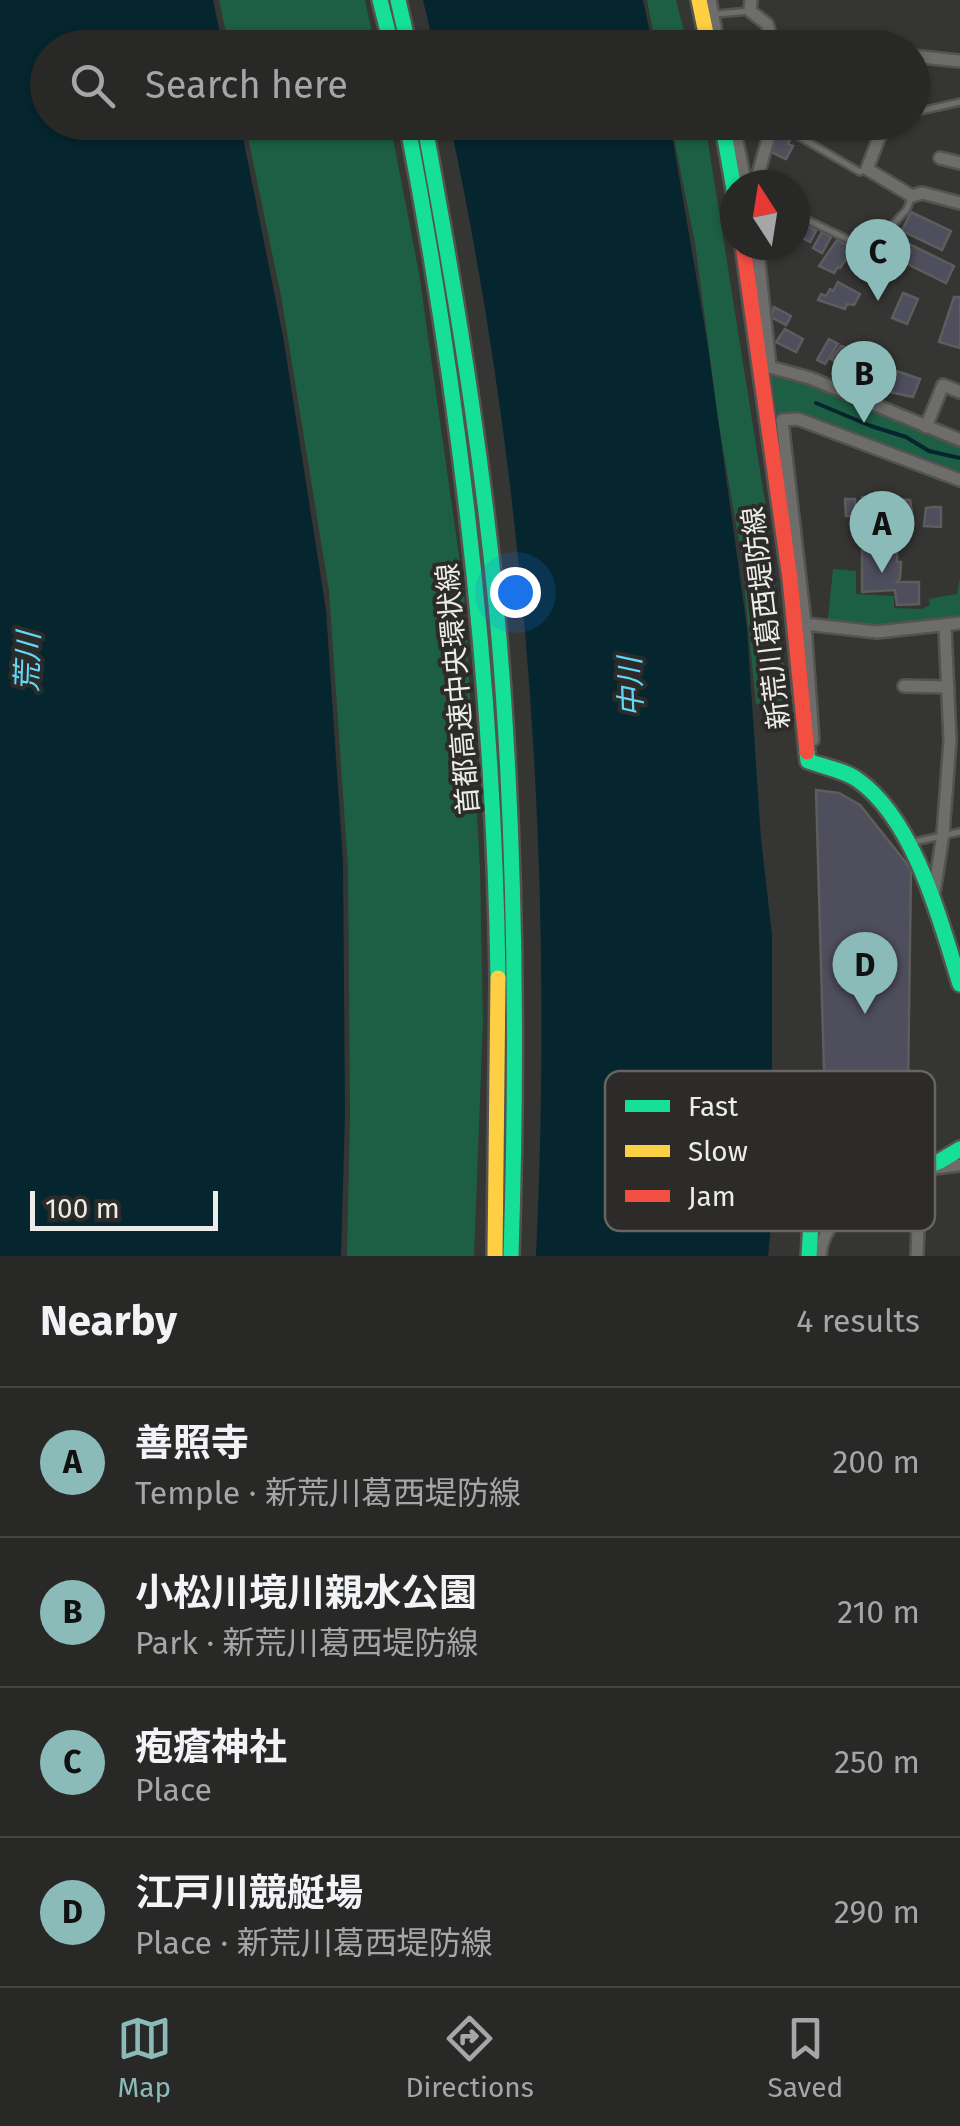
<!DOCTYPE html>
<html lang="en">
<head>
<meta charset="utf-8">
<style>
  body { margin:0; font-family:"Fira Sans","Noto Sans JP",sans-serif; background:#30302f; color:#f1f3f6 }
  .compass { position:absolute; left:720px; top:170px; width:90px; height:90px; border-radius:50%; background:#282827; box-shadow:0 2px 8px #0004; rotate:348deg }
  .scale { position:absolute; left:30px; bottom:25px; width:188px; box-sizing:border-box; padding-left:10px; border:5px solid #ececea; border-top:0; font-size:28px; line-height:35px; white-space:nowrap; color:#ececea; -webkit-text-stroke:8px #2c2b29; paint-order:stroke }
  .you { position:absolute; left:515px; top:592px; width:35px; height:35px; margin:-25px; border:8px solid #fff; border-radius:50%; background:#1a73e8; box-shadow:0 0 0 15px #1a73e833 }
  .badge { display:grid; place-items:center; width:65px; height:65px; border-radius:50%; background:#8bbbb9; color:#111; font-size:32px; font-weight:700 }
  .pin { position:absolute; translate:-50% -82px; filter:drop-shadow(0 2px 5px #0008) }
  .pin::after { content:''; position:absolute; top:52px; width:35px; height:30px; background:inherit; clip-path:polygon(0 0,100% 0,50% 100%) }
  .list { margin:0; padding:0; list-style:none }
  h2 { display:flex; justify-content:space-between; align-items:center; height:130px; margin:0; padding:0 40px; font-size:42px }
  h2 small { font-size:32px; font-weight:400; color:#a5a6a7 }
  .list li { display:grid; grid-template-columns:65px 1fr auto; gap:30px; align-items:center; box-sizing:border-box; height:150px; padding:0 40px; border-top:2px solid #444 }
  .list b { display:block; font-size:38px; white-space:nowrap }
  .list p { margin:0; font-size:32px; white-space:nowrap; color:#a5a6a7 }
  .list em { font-size:32px; font-style:normal; color:#a5a6a7 }
  .icon { flex:none; width:55px; height:55px; fill:none; stroke:currentColor; stroke-width:2; stroke-linecap:round; stroke-linejoin:round }
  .map { position:relative; flex:none; width:960px; height:1256px; overflow:hidden }
  .search { position:absolute; background:#282827; box-shadow:0 2px 8px #0004; left:30px; right:30px; top:30px; height:110px; display:flex; align-items:center; gap:25px; box-sizing:border-box; padding:0 35px; border-radius:55px; color:#a5a6a7; font-size:38px }
  .sheet { height:730px; background:#282827 }
  nav { display:flex; justify-content:space-around; align-items:center; box-sizing:border-box; height:140px; border-top:2px solid #444; background:#282827; font-size:28px; color:#a5a6a7 }
  nav a { display:grid; justify-items:center; gap:5px }
  nav .on { color:#8bbbb9 }
  .map>svg:first-child { display:block }
  .green { fill:#1d5f44 }
  .water { fill:#05262f }
  .lines { fill:none; stroke-linecap:round; stroke-linejoin:round }
  .stream { stroke:#05262f; stroke-width:4 }
  .building { fill:#4f4e5c; stroke:#5d5d5d; stroke-width:2.5 }
  .lane-casing { stroke:#535352; stroke-width:10 }
  .street-casing { stroke:#535352; stroke-width:16 }
  .fast-casing { stroke:#535352; stroke-width:20 }
  .slow-casing { stroke:#535352; stroke-width:20 }
  .jam-casing { stroke:#535352; stroke-width:20 }
  .lane { stroke:#6e6d6c; stroke-width:5 }
  .street { stroke:#6e6d6c; stroke-width:11 }
  .fast { stroke:#16e098; stroke-width:15 }
  .slow { stroke:#ffcf43; stroke-width:15 }
  .jam { stroke:#f24e42; stroke-width:15 }
  .labels { text-anchor:middle; dominant-baseline:central; stroke-width:8; stroke-linejoin:round; paint-order:stroke }
  .street-label { font-size:28px; fill:#ececea; stroke:#2c2b29 }
  .water-label { font-size:30px; font-style:italic; fill:#60d8f7; stroke:#2c2b29 }
  .key { fill:#2c2b29; stroke:#666563; stroke-width:2.5 }
  .key-label { font-size:28px; fill:#ececea }
</style>
</head>
<body>
<div class="map">
<svg width="960" height="1256" viewBox="0 0 960 1256">
  <rect width="100%" height="100%" fill="#353534"/>
  <!-- green -->
  <g class="green">
    <path d="M219 0H365L375 47H229Z"/>
    <path d="M647 0H676L688 47H656Z"/>
    <path d="M245 123H390L419 273 464 591 480 869 483 1020 474 1256H347L350 1113 348 867 329 591 281 296Z"/>
    <path d="M671 123H705L766 508 788 700 756 704 741 554 718 419 695 243Z"/>
    <path d="M771 372 803 380 960 443V477L801 415 777 414Z"/>
    <path d="M833 569 856 571V594L894 596V608L921 609 930 605 929 599 957 594 960 578V616L885 626 828 619Z"/>
  </g>
  <!-- water -->
  <g class="water">
    <path d="M0 0H213L223 47 48 48V122L240 123 283 336 326 610 343 862 345 1113 341 1256H0Z"/>
    <path d="M423 0H643L653 47H434Z"/>
    <path d="M450 123H670L707 340 747 628 761 839 772 935V1216L768 1256H536C554 878 529 493 450 123Z"/>
  </g>
  <g class="lines">
    <!-- stream -->
    <path class="stream" d="M816 403 871 426 906 437 929 451 960 458"/>
  </g>
  <!-- building -->
  <g class="building">
    <path d="M777 134 790 140 788 144 793 146 786 159 771 152Z"/>
    <path d="M911 212 951 231 942 250 902 231Z"/>
    <path d="M876 222 883 229 872 241 865 234Z"/>
    <path d="M805 224 816 231 810 242 799 236Z"/>
    <path d="M822 232 831 237 822 253 813 248Z"/>
    <path d="M891 235 954 266 946 283 883 252Z"/>
    <path d="M837 240 855 249 850 259 847 258 840 268 838 267 834 273 819 266Z"/>
    <path d="M869 257 883 266 876 277 862 267Z"/>
    <path d="M838 282 860 294 854 305 847 304 845 309 818 300 821 294 826 296 830 289 833 291Z"/>
    <path d="M903 293 918 299 907 324 892 318Z"/>
    <path d="M954 297H960V348L939 342Z"/>
    <path d="M774 307 791 316 786 325 771 317Z"/>
    <path d="M785 329 803 339 796 352 776 342Z"/>
    <path d="M829 339 838 344 825 364 817 360Z"/>
    <path d="M841 346 847 348V353L841 364 831 359Z"/>
    <path d="M851 350 859 354 849 374 841 367Z"/>
    <path d="M862 356 868 359 860 378 851 374Z"/>
    <path d="M872 360 879 363 871 381 862 378Z"/>
    <path d="M880 363 889 367 882 385 873 382Z"/>
    <path d="M891 369 920 379 913 397 890 392 884 387Z"/>
    <path d="M862 497 910 500 913 518H879V533H886L887 547H862Z"/>
    <path d="M845 499H855L856 516H846Z"/>
    <path d="M932 507H941V527L924 526 926 508Z"/>
    <path d="M862 550H897V562H901L900 578 897 582H919V604L897 605 895 590 862 592Z"/>
    <path d="M816 790 839 793 860 805 911 869 907 1159 875 1158V1177L827 1174Z"/>
  </g>
  <g class="lines">
    <defs>
      <g id="lane">
        <path d="M716 14 750 11"/>
        <path d="M912 113 960 102"/>
        <path d="M775 127 798 136 860 172 867 169"/>
        <path d="M795 214 870 250 907 209 911 198"/>
        <path d="M909 843 960 832"/>
      </g>
      <g id="street">
        <path d="M710 0 719 48"/>
        <path d="M751 0 750 11 767 24 774 48"/>
        <path d="M912 56 960 61"/>
        <path d="M733 122 746 185"/>
        <path d="M885 122 867 169 912 196 922 193 960 203"/>
        <path d="M940 158 960 163"/>
        <path d="M755 185 773 122"/>
        <path d="M757 245 770 366"/>
        <path d="M762 365 810 378 960 440"/>
        <path d="M926 427 943 385 960 392"/>
        <path d="M805 624 877 632 960 623"/>
        <path d="M904 686 948 687"/>
        <path d="M813 740 805 624 782 420 798 419 960 480"/>
        <path d="M933 899 943 834 950 741 945 627"/>
        <path d="M934 1168 960 1165"/>
        <path d="M820 1256C824 1213 854 1213 886 1197 899 1191 907 1182 917 1172"/>
        <path d="M917 1256 920 1169"/>
      </g>
      <g id="fast">
        <path d="M380 0 392 48"/>
        <path d="M398 0 409 48"/>
        <path d="M407 122C461 405 494 690 498 978"/>
        <path d="M424 122C459 310 490 499 503 690 516 879 517 1067 511 1256"/>
        <path d="M722 122 735 195"/>
        <path d="M807 752 808 761C824 767 844 770 858 780 915 821 940 920 960 984"/>
        <path d="M809 1256 811 1223 819 1209 940 1161 960 1149"/>
      </g>
      <g id="slow">
        <path d="M699 0 709 48"/>
        <path d="M495 1256 498 978"/>
      </g>
      <path id="jam" d="M743 245 790 579 807 752"/>
    </defs>
    <!-- lane casing -->
    <use href="#lane" class="lane-casing"/>
    <!-- street casing -->
    <use href="#street" class="street-casing"/>
    <!-- fast casing -->
    <use href="#fast" class="fast-casing"/>
    <!-- slow casing -->
    <use href="#slow" class="slow-casing"/>
    <!-- jam casing -->
    <use href="#jam" class="jam-casing"/>
    <!-- lane -->
    <use href="#lane" class="lane"/>
    <!-- street -->
    <use href="#street" class="street"/>
    <!-- fast -->
    <use href="#fast" class="fast"/>
    <!-- slow -->
    <use href="#slow" class="slow"/>
    <!-- jam -->
    <use href="#jam" class="jam"/>
  </g>
  <g class="labels">
    <!-- street labels -->
    <g class="street-label">
      <text transform="translate(766 618) rotate(-97)">新荒川葛西堤防線</text>
      <text transform="translate(458 689) rotate(-95)">首都高速中央環状線</text>
    </g>
    <!-- water labels -->
    <g class="water-label">
      <text transform="translate(28 662) rotate(-88)">荒川</text>
      <text transform="translate(631 687) rotate(-92)">中川</text>
    </g>
  </g>
  <!-- legend -->
  <rect x="605" y="1071" width="330" height="160" rx="15" class="key"/>
  <rect x="625" y="1100" width="45" height="12" fill="#16e098"/>
  <rect x="625" y="1145" width="45" height="12" fill="#ffcf43"/>
  <rect x="625" y="1190" width="45" height="12" fill="#f24e42"/>
  <g class="key-label">
    <text x="688" y="1116">Fast</text>
    <text x="688" y="1161">Slow</text>
    <text x="688" y="1206">Jam</text>
  </g>
</svg>
<svg class="compass" viewBox="-18 -18 36 36"><path d="M0-13l5 13h-10z" fill="#e53935"/><path d="M0 13l5-13h-10z" fill="#a5a6a7"/></svg>
<div class="scale">100 m</div>
<div class="you"></div>
<div class="pin badge" style="left:882px;top:573px">A</div>
<div class="pin badge" style="left:864px;top:423px">B</div>
<div class="pin badge" style="left:878px;top:301px">C</div>
<div class="pin badge" style="left:865px;top:1014px">D</div>
<div class="search"><svg class="icon" aria-label="search" viewBox="0 0 24 24"><circle cx="10" cy="10" r="6"/><path d="M15 15l6 6"/></svg>Search here</div>
</div>
<section class="sheet">
<h2>Nearby<small>4 results</small></h2>
<ul class="list">
<li><span class="badge">A</span><div><b>善照寺</b><p>Temple · 新荒川葛西堤防線</p></div><em>200 m</em></li>
<li><span class="badge">B</span><div><b>小松川境川親水公園</b><p>Park · 新荒川葛西堤防線</p></div><em>210 m</em></li>
<li><span class="badge">C</span><div><b>疱瘡神社</b><p>Place</p></div><em>250 m</em></li>
<li><span class="badge">D</span><div><b>江戸川競艇場</b><p>Place · 新荒川葛西堤防線</p></div><em>290 m</em></li>
</ul>
</section>
<nav>
<a class="on"><svg class="icon" aria-label="map" viewBox="0 0 24 24"><path d="M3 6l6-2 6 2 6-2v14l-6 2-6-2-6 2zM9 4v14M15 6v14"/></svg>Map</a>
<a><svg class="icon" aria-label="directions" viewBox="0 0 24 24"><path d="M12 3l9 9-9 9-9-9zM9 14v-3h6M13 9l2 2-2 2"/></svg>Directions</a>
<a><svg class="icon" aria-label="saved" viewBox="0 0 24 24"><path d="M7 4h10v16l-5-4-5 4z"/></svg>Saved</a>
</nav>
</body>
</html>
